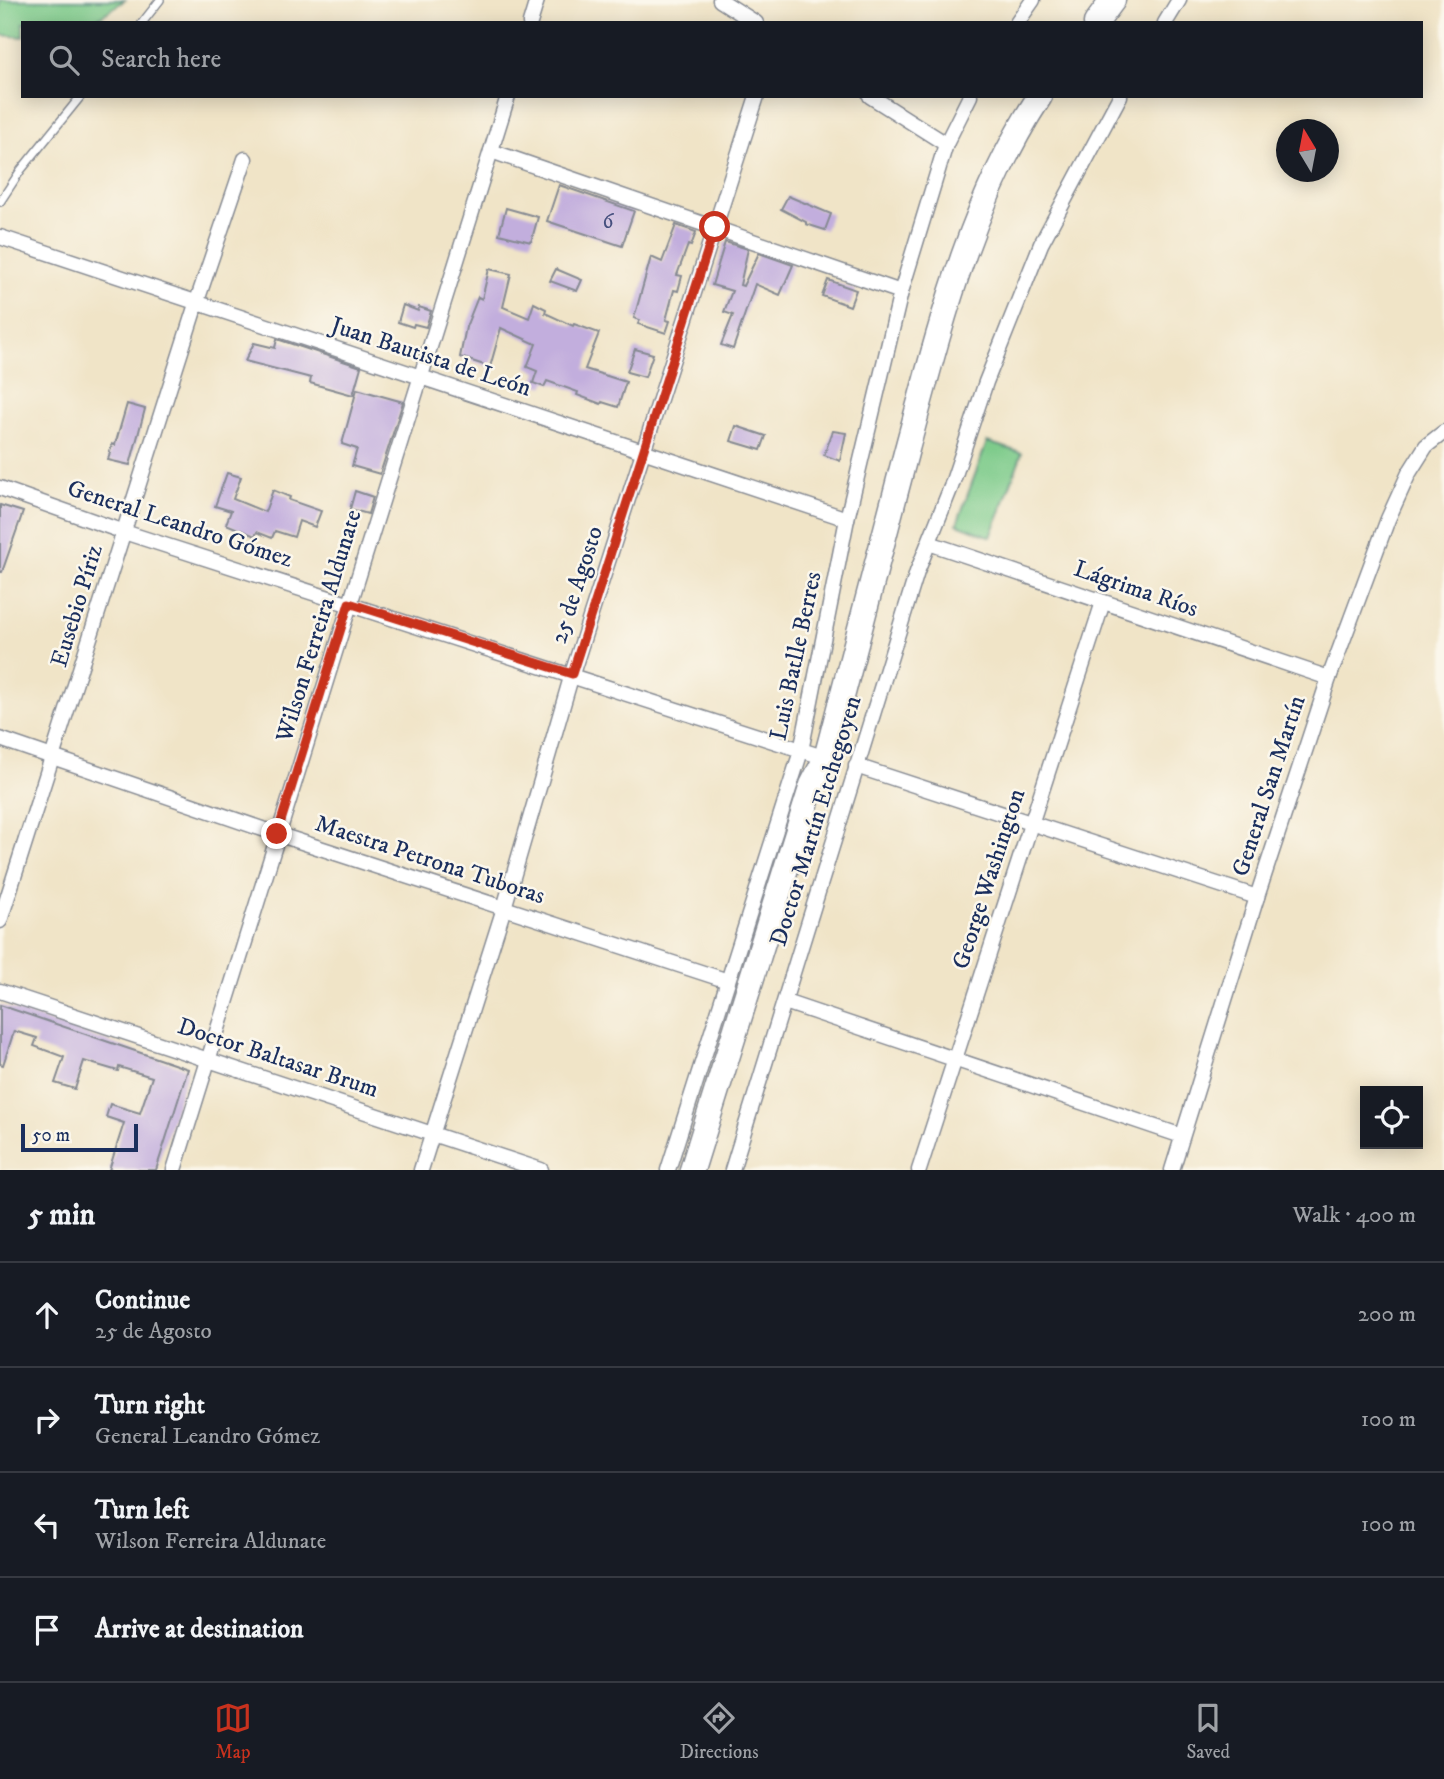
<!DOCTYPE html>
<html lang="en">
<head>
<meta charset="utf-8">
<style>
  body { margin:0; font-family:"IM FELL DW Pica",serif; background:#242831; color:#f1f3f6 }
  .controls { position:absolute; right:21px; bottom:21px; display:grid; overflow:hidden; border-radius:0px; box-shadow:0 4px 18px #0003 }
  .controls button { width:63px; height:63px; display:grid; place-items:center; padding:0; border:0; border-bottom:2px solid #363941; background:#171b24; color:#f1f3f6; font:35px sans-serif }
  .compass { position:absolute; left:1276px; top:119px; width:63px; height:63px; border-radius:50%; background:#171b24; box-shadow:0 4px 18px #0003; rotate:350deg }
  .scale { position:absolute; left:21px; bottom:18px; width:117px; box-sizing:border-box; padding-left:7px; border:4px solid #1b2f5e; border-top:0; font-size:19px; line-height:24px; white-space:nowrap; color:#1b2f5e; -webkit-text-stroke:5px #fbf7ec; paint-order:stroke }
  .stop { position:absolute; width:21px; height:21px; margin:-16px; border:5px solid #c8321e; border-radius:50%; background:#fff }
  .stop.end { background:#c8321e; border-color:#fff; box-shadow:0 2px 7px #0008 }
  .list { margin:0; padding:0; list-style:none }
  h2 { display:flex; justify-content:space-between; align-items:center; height:91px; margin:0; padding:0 28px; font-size:30px }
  h2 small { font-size:23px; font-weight:400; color:#9ea1a6 }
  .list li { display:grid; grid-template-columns:46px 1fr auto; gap:21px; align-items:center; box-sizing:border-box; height:105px; padding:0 28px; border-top:2px solid #363941 }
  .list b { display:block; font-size:26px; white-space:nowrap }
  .list p { margin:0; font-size:23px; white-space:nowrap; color:#9ea1a6 }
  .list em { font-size:23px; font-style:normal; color:#9ea1a6 }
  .icon { flex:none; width:38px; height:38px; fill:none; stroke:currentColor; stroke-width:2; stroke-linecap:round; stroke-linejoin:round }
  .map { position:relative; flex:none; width:1444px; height:1170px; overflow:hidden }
  .search { position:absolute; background:#171b24; box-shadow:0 4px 18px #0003; left:21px; right:21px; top:21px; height:77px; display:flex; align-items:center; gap:18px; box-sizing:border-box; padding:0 24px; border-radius:0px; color:#9ea1a6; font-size:26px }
  .sheet { height:511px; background:#171b24 }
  nav { display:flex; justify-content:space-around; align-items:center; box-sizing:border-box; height:98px; border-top:2px solid #363941; background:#171b24; font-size:19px; color:#9ea1a6 }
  nav a { display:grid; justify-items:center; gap:4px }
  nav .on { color:#c8321e }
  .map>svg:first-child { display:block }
  .green { fill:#7dcb8a; stroke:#4c7d74; stroke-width:2 }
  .building { fill:#c2aedd }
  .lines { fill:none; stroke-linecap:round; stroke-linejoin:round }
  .lane-casing { stroke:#868a92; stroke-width:10 }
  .street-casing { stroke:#868a92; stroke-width:17 }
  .highway-casing { stroke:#868a92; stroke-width:27 }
  .lane { stroke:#fff; stroke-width:7 }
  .street { stroke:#fff; stroke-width:14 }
  .highway { stroke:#fff; stroke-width:24 }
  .route { stroke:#c8321e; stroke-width:9 }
  .labels { text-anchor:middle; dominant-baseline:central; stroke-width:5; stroke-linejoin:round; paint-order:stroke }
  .number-label { font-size:21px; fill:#454f7e }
  .street-label { font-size:24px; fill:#1b2f5e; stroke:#fbf7ec }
</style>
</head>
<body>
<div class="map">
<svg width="1444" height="1170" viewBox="0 0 1444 1170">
  <rect width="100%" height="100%" fill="#fbf7ec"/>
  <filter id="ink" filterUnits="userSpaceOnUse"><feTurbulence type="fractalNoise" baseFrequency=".0143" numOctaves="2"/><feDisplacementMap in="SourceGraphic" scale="14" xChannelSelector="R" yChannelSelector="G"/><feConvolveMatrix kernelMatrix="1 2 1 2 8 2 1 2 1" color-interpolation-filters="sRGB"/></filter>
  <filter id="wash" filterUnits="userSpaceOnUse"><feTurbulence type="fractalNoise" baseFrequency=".00686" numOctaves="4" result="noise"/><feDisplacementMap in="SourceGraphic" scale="28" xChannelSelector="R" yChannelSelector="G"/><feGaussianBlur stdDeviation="1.57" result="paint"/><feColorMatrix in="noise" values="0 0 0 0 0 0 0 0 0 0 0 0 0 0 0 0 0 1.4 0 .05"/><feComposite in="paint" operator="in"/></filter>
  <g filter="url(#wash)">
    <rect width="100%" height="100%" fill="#f0e4c7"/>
    <!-- green -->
    <g class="green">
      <path d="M0 0H125L91 23H23V37L0 35Z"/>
      <path d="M987 442 1022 453 991 537 957 524Z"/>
    </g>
    <g id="blocks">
      <!-- building -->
      <g class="building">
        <path d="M559 185 634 211 622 246 547 221Z"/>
        <path d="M788 196 831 214 825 230 806 224V222L781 209Z"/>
        <path d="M506 208 538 217 531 242 499 234Z"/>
        <path d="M676 225 696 232 691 246 688 245 677 275 682 276 678 291 674 290 666 320 670 321 666 333 638 324 640 320 634 318 651 257 662 262Z"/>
        <path d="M725 242 748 249 740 285 743 286 759 253 793 265 780 295 755 284 733 349 721 345 733 315 724 312 732 291 712 285Z"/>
        <path d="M489 269 511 274 503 307 529 318 534 303 546 309 545 313 573 326 574 324 599 333 585 369 626 382 618 407 602 402 601 404 577 395 578 392 547 381 544 387 533 383 537 371 527 367 536 344 501 328 490 367 460 357 466 327 478 297 482 299Z"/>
        <path d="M556 269 582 280 577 291 550 281Z"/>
        <path d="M828 280 856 290 850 306 822 296Z"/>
        <path d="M403 305 418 311 419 307 431 311 426 327 414 324 413 327 398 322Z"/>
        <path d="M277 339 361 367 353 395 310 383 311 378 245 361 254 343 275 348Z"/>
        <path d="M635 349 653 354 645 377 627 372Z"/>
        <path d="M357 389 403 402 380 474 352 466 357 449 342 444Z"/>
        <path d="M127 404 145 409 130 465 108 460 112 444 115 445Z"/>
        <path d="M736 426 766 436 761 450 731 441Z"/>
        <path d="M833 431 846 433 840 461 824 455Z"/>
        <path d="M227 473 241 477 233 499 265 512 273 490 290 497 289 500 321 511 315 527 299 521 294 537 275 531 272 538 257 532 255 536 226 524 231 511 215 506Z"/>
        <path d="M355 491 373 497 368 514 350 509Z"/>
        <path d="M0 505 23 512 2 572H0Z"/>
        <path d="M0 1005 188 1069 156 1170H109L124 1123 106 1117 110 1104 140 1113 152 1077 119 1067 118 1071 84 1061 75 1089 55 1083 64 1057 34 1046 37 1038 14 1031 3 1065 0 1064Z"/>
      </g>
    </g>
  </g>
  <g filter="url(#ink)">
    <use href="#blocks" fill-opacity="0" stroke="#868a92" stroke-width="2"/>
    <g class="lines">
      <defs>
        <g id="lane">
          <path d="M142 23 160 0"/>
          <path d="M0 202 21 170 81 96"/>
        </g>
        <g id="street">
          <path d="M720 0 756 23"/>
          <path d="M530 23 537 0"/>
          <path d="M1017 23 1033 0"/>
          <path d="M1165 23 1179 0"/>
          <path d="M870 96 946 144"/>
          <path d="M491 151 901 292"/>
          <path d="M0 237 847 519"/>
          <path d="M0 488 124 532 826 758"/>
          <path d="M929 543 1329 678"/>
          <path d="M0 739 277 834 728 981"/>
          <path d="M856 766 1257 897"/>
          <path d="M0 921 196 304 245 159"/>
          <path d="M0 991 541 1170"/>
          <path d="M785 1002 1182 1136"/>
          <path d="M174 1170 508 96"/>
          <path d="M421 1170 504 908 572 674 757 96"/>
          <path d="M668 1170 801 751 847 519 901 292 946 144 970 96"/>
          <path d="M732 1170 917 572 951 487 986 382 1041 244 1120 96"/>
          <path d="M919 1170 1103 602"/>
          <path d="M1172 1170 1257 897 1329 678 1388 519 1409 473 1426 446 1444 432"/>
        </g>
        <g id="highway">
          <path d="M1096 23 1113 0"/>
          <path d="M692 1170 812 785 826 758C853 655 880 552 907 449 940 327 970 203 1040 96"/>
        </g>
      </defs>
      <!-- lane casing -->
      <use href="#lane" class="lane-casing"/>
      <!-- street casing -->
      <use href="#street" class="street-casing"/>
      <!-- highway casing -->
      <use href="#highway" class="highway-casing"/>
      <!-- lane -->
      <use href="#lane" class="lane"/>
      <!-- street -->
      <use href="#street" class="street"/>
      <!-- highway -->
      <use href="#highway" class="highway"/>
    </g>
  </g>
  <g class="lines" filter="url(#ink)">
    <!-- route -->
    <path class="route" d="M277 834 349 603 572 674 715 227"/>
  </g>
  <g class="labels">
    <!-- number labels -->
    <g class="number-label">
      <text x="608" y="222">6</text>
    </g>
    <!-- street labels -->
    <g class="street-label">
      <text transform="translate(431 357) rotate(18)">Juan Bautista de León</text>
      <text transform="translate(180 524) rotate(18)">General Leandro Gómez</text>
      <text transform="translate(577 585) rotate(-72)">25 de Agosto</text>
      <text transform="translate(1136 589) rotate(19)">Lágrima Ríos</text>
      <text transform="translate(77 606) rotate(-73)">Eusebio Píriz</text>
      <text transform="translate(319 626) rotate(-73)">Wilson Ferreira Aldunate</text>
      <text transform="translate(796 656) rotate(-78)">Luis Batlle Berres</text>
      <text transform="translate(1269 786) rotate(-72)">General San Martín</text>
      <text transform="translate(816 821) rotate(-73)">Doctor Martín Etchegoyen</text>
      <text transform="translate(430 860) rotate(18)">Maestra Petrona Tuboras</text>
      <text transform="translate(989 879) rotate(-72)">George Washington</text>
      <text transform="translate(278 1058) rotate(18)">Doctor Baltasar Brum</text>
    </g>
  </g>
</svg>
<div class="controls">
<button><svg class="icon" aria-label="locate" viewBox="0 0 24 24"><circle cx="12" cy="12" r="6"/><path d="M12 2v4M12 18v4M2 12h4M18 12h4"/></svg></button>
</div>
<svg class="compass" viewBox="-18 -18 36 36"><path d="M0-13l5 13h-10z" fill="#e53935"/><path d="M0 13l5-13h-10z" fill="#9ea1a6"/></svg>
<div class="scale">50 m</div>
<div class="stop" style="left:715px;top:227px"></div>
<div class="stop end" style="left:277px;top:834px"></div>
<div class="search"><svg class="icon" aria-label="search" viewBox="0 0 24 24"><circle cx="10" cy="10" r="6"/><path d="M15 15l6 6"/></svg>Search here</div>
</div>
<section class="sheet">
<h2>5 min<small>Walk · 400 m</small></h2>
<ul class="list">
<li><svg class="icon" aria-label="ahead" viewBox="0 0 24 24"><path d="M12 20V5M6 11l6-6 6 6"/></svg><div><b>Continue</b><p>25 de Agosto</p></div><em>200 m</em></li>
<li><svg class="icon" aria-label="right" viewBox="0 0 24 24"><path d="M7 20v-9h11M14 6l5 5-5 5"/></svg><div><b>Turn right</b><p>General Leandro Gómez</p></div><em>100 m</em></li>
<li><svg class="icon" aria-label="left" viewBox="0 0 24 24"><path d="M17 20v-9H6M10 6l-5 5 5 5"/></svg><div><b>Turn left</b><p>Wilson Ferreira Aldunate</p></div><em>100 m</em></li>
<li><svg class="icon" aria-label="arrive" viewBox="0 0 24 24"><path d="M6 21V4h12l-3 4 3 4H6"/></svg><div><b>Arrive at destination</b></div></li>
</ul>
</section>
<nav>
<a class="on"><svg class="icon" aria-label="map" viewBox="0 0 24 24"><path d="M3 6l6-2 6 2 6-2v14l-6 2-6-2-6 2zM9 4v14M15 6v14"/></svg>Map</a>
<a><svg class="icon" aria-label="directions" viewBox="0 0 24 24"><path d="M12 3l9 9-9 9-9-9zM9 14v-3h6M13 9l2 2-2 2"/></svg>Directions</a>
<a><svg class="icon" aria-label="saved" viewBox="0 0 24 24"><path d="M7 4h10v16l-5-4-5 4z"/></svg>Saved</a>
</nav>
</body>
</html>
